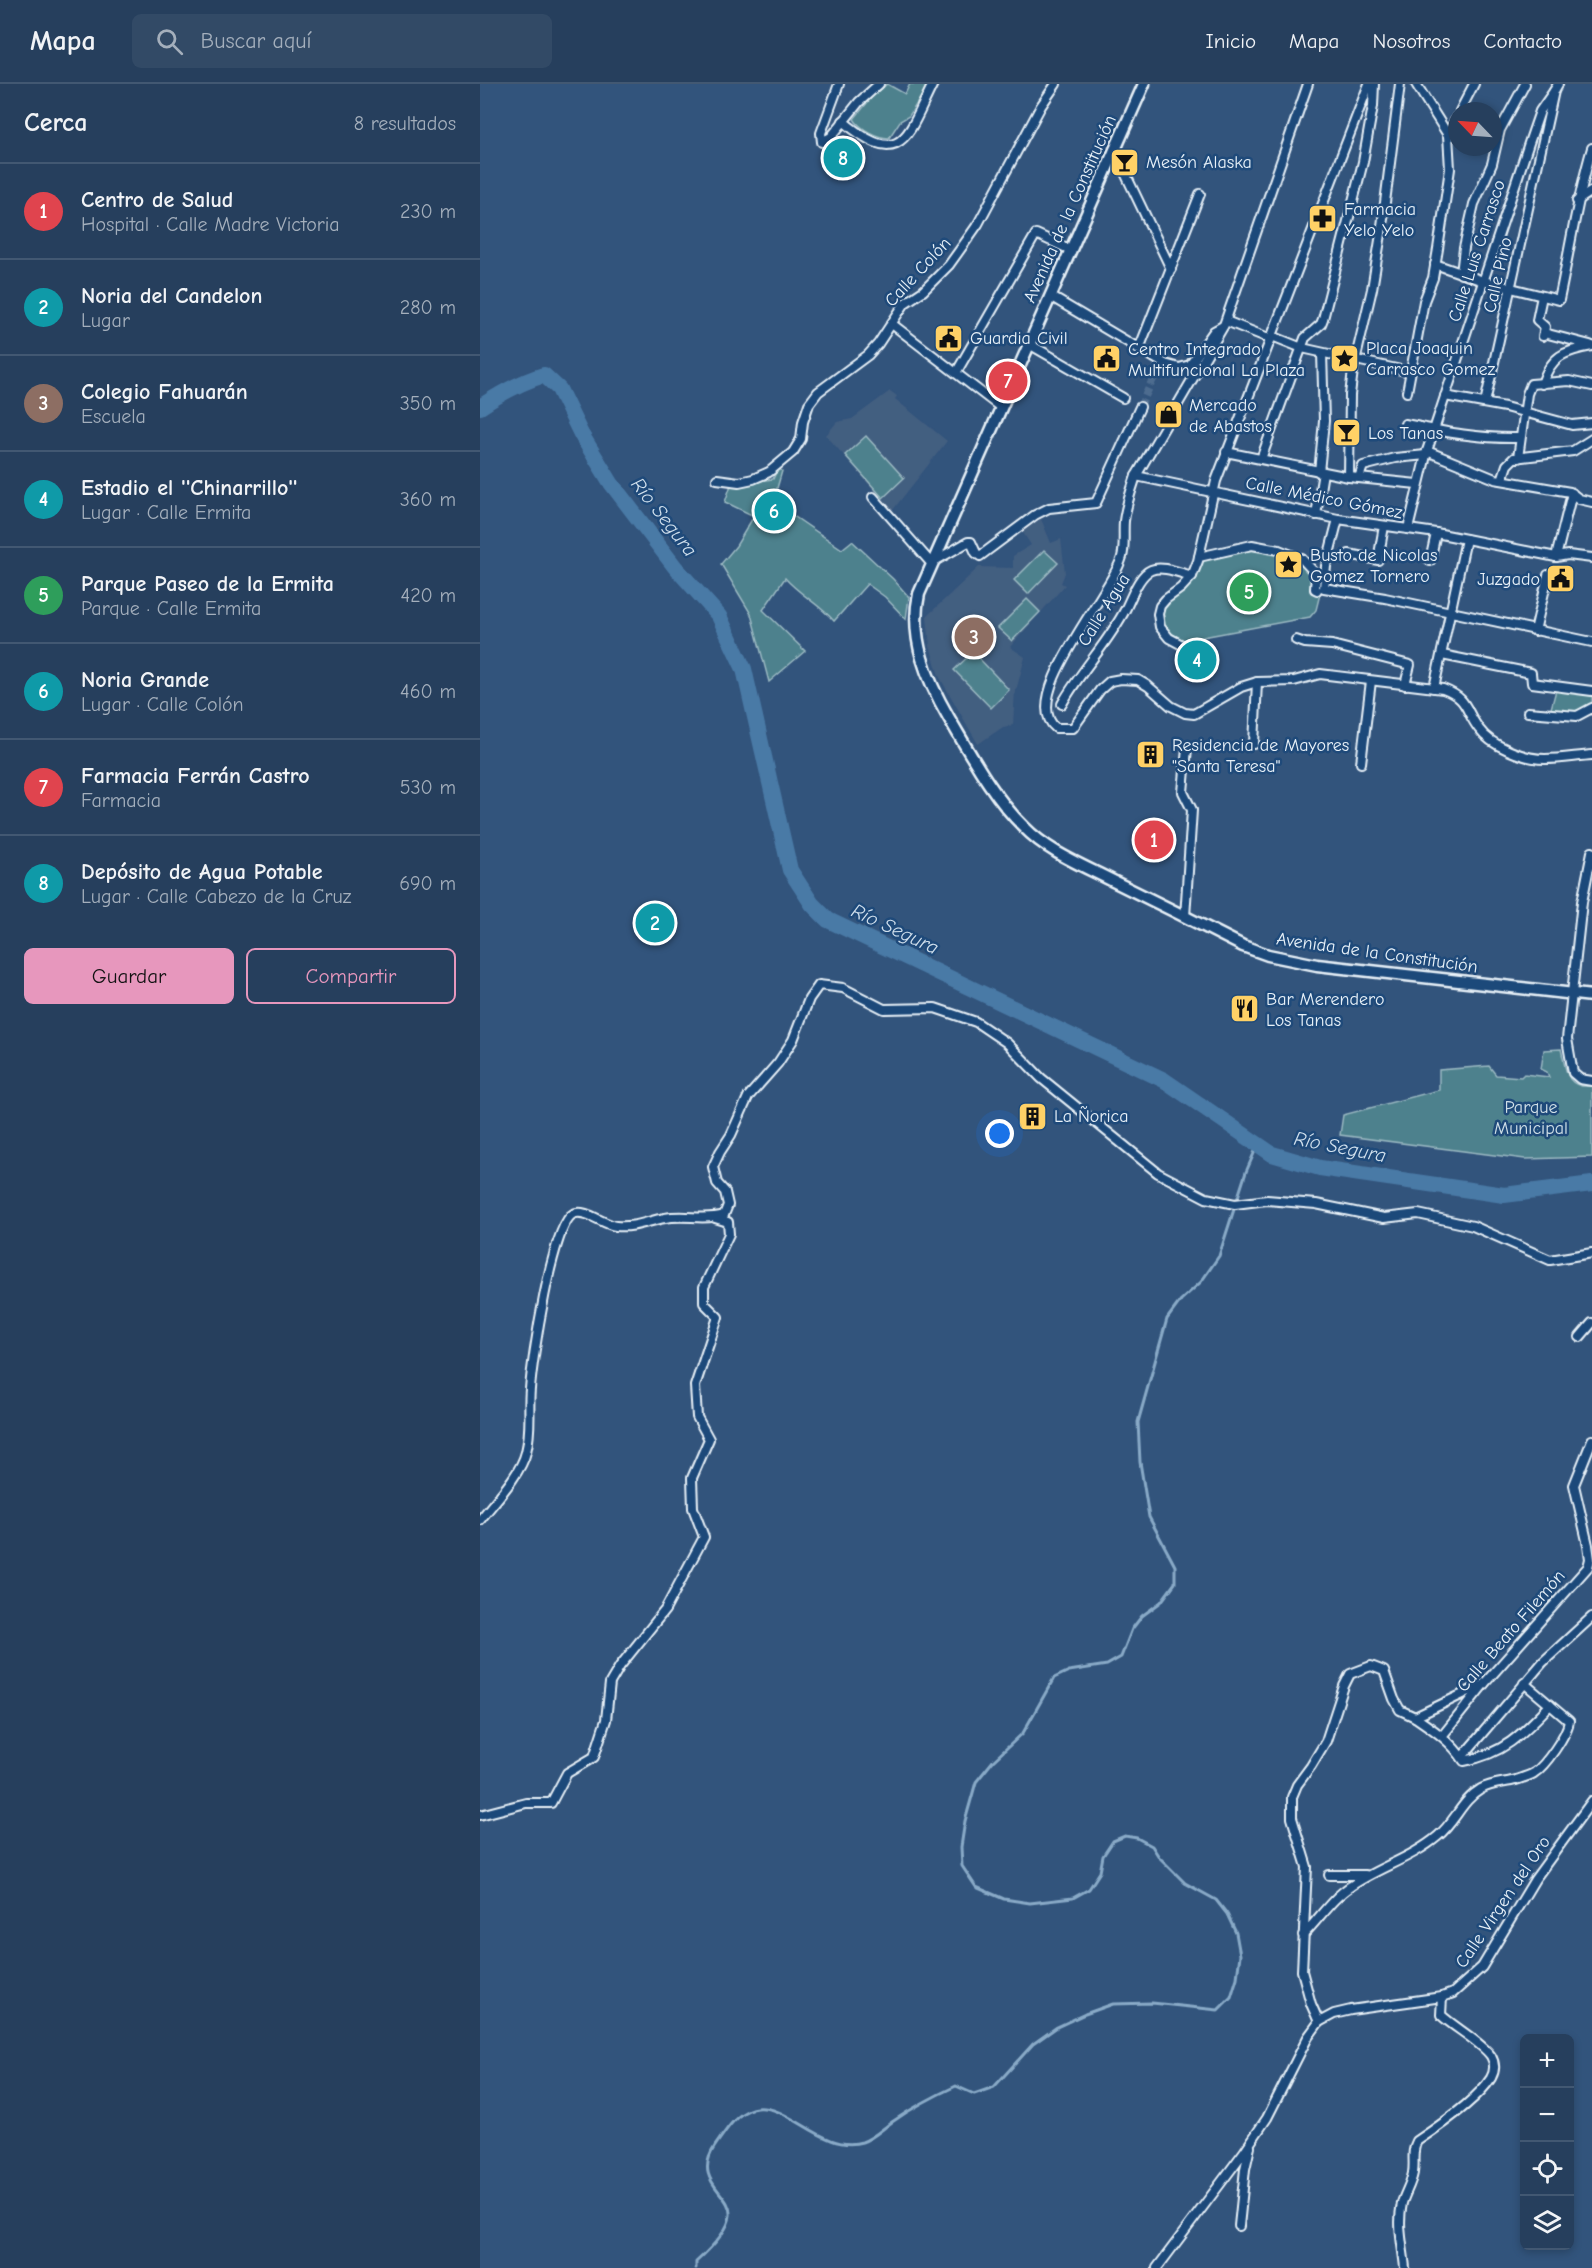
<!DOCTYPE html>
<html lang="es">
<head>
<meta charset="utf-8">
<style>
  body { margin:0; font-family:"Comic Neue",sans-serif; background:#324a66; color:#f1f3f6 }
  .controls { position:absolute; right:18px; bottom:18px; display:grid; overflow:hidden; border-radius:9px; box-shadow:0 3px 9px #0003 }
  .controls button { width:54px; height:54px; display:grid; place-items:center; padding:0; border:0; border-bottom:2px solid #425872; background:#263f5d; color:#f1f3f6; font:30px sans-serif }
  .compass { position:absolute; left:968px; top:18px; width:54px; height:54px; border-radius:50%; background:#263f5d; box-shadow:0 3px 9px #0003; rotate:295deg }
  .you { position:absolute; left:520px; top:1050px; width:21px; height:21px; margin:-15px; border:4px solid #fff; border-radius:50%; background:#1a73e8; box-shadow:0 0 0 9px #1a73e833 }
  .badge { display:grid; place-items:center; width:39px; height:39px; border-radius:50%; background:#e797bd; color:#fff; font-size:20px; font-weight:700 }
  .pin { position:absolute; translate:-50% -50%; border:3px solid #fff; box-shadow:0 2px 6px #0006 }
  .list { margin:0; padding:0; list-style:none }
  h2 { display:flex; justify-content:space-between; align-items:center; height:78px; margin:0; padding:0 24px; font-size:26px }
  h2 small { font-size:20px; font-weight:400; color:#a4afbc }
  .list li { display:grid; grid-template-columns:39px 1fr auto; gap:18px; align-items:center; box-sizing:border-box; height:96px; padding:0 24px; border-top:2px solid #425872 }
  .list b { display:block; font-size:22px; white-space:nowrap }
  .list p { margin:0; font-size:20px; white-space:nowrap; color:#a4afbc }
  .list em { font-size:20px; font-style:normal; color:#a4afbc }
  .actions { display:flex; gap:12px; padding:18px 24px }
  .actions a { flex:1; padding:14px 0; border:2px solid #e797bd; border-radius:9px; text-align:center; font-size:21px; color:#e797bd }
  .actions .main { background:#e797bd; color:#111 }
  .icon { flex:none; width:33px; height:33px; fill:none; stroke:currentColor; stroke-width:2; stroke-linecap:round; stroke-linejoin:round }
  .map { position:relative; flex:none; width:1112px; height:2184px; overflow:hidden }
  header { display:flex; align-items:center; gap:36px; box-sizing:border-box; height:84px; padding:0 30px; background:#263f5d; border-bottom:2px solid #425872 }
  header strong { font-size:28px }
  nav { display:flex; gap:33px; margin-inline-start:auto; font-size:21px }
  .search { width:420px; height:54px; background:#324a66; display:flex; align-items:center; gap:15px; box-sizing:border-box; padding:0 21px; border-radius:9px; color:#a4afbc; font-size:22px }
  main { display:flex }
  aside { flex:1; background:#263f5d }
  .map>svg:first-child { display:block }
  .built { fill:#435e80 }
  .green { fill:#4e818d; stroke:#9bb9c2; stroke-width:1.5 }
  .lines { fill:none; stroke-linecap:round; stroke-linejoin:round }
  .stream { stroke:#89aac7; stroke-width:3 }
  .river { stroke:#4a7aa6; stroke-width:16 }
  .street-tunnel { stroke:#4d6c8f; stroke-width:8; stroke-dasharray:8 4; stroke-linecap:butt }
  .street-casing { stroke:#e8f1f8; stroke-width:12 }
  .secondary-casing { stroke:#e8f1f8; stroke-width:15 }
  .street { stroke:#1f4a7a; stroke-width:8 }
  .secondary { stroke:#1f4a7a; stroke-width:10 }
  .labels { text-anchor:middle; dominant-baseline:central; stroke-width:5; stroke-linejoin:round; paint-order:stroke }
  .poi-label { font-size:18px; fill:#e8f1f8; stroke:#1f4a7a; text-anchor:start }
  .street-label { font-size:18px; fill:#e8f1f8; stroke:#1f4a7a }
  .park-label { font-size:18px; fill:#d1e0e8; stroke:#1f4a7a }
  .water-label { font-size:20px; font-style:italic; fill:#d0dfec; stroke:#1f4a7a }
</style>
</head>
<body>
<header>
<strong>Mapa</strong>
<div class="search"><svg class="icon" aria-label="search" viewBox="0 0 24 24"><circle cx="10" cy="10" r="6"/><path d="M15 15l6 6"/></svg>Buscar aquí</div>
<nav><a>Inicio</a><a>Mapa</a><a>Nosotros</a><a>Contacto</a></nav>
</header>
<main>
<aside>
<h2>Cerca<small>8 resultados</small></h2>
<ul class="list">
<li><span class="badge" style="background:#e0444e">1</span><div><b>Centro de Salud</b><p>Hospital · Calle Madre Victoria</p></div><em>230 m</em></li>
<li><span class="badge" style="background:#0f9aa8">2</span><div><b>Noria del Candelon</b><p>Lugar</p></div><em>280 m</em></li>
<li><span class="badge" style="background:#8d6e63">3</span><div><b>Colegio Fahuarán</b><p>Escuela</p></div><em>350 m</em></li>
<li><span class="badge" style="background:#0f9aa8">4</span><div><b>Estadio el ''Chinarrillo''</b><p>Lugar · Calle Ermita</p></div><em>360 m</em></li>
<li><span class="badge" style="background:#2e9e5b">5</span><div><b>Parque Paseo de la Ermita</b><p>Parque · Calle Ermita</p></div><em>420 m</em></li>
<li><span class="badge" style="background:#0f9aa8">6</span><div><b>Noria Grande</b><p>Lugar · Calle Colón</p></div><em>460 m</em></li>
<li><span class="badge" style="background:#e0444e">7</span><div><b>Farmacia Ferrán Castro</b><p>Farmacia</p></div><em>530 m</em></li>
<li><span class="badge" style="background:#0f9aa8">8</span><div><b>Depósito de Agua Potable</b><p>Lugar · Calle Cabezo de la Cruz</p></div><em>690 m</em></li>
</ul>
<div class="actions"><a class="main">Guardar</a><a>Compartir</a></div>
</aside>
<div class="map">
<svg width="1112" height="2184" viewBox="0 0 1112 2184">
  <rect width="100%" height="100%" fill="#32547c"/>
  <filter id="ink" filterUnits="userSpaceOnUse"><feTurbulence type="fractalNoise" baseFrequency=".0167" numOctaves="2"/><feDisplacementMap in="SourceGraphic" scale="12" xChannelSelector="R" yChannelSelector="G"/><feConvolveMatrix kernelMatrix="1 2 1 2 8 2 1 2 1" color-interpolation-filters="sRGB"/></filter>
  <g filter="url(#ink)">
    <!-- built -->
    <g class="built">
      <path d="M410 307 417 312 415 315 467 357 412 427 346 351 357 338 372 335Z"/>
      <path d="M561 435 571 459 581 455 585 489 581 499 585 501 530 563 545 573 537 603 535 606 533 641 523 643 498 660 459 592 450 562 447 532 499 483 533 484V472L551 461 542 447Z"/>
    </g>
    <!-- green -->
    <g class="green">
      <path d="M407 0 425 10 430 0H449L429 32 420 37 409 54C397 54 380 45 374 35L392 13Z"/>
      <path d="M386 352 424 394 403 414 365 371Z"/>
      <path d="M298 384 302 387 293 418 362 465 372 457 413 495 429 513 426 535 405 513 387 500 354 537C339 520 319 510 305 494L283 526 325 567 289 598 271 530 241 480 256 462 274 432 245 418 252 398H271L293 395Z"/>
      <path d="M773 465C804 470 818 476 844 494L836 526 830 533 723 553 714 562 687 547 683 543 681 526 689 515 708 502 724 474 750 467Z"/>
      <path d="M564 466 578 479 548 510 534 496Z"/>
      <path d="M547 515 560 528 532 557 518 544Z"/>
      <path d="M493 568 529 606 511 624 474 586Z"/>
      <path d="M1076 606 1112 610V626L1069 632Z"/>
      <path d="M1081 965C1086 985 1085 1005 1112 1002V1073L1045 1075 860 1051 863 1031 959 1006V986L1009 982 1016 991 1041 993 1044 990 1069 993 1067 988 1061 985 1064 966Z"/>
    </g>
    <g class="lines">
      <!-- stream -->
      <path class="stream" d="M216 2184V2178C227 2168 249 2147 250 2131 252 2109 211 2098 235 2062 243 2051 252 2035 265 2028 301 2007 339 2071 382 2058 394 2054 402 2045 412 2038 432 2024 454 2012 476 2002L494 2010 514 2003 553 1960 577 1943 605 1930 633 1920 672 1919 738 1926 751 1913 757 1894 760 1871 756 1849 747 1830 736 1816 705 1799 679 1773 672 1762 657 1754 645 1752 633 1757 623 1772 620 1788 609 1805 593 1814 550 1819 524 1815 496 1803 482 1782 481 1763 485 1737 496 1698 513 1677 543 1649 574 1594 589 1587 627 1581 641 1573 652 1545 662 1532 681 1518 695 1499V1482L669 1433 660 1378 658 1338 687 1235 701 1216 721 1198 739 1172 766 1088 778 1060"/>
      <!-- river -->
      <path class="river" d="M0 323C21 309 40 298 64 291L79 305 101 350 131 399 195 483 239 532 264 585 310 786 332 820 348 836 684 996 792 1070 840 1084 1024 1111 1112 1100"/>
      <!-- street-tunnel -->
      <path class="street-tunnel" d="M660 323 681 278"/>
      <defs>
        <g id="street">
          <path d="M359 0 341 49 342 58 351 53 379 18 399 0"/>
          <path d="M828 0 744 241 656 392C651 407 646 421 644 437 643 448 645 462 642 473 632 509 538 614 576 644H593L620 606 630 597 641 595 658 596 668 602 691 622 705 629 714 630 761 603 777 598 814 597 840 590 963 605C989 615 984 625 999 645 1011 662 1044 675 1065 675 1081 675 1097 672 1112 671"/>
          <path d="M980 27 994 0"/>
          <path d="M363 37C423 88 428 49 453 0"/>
          <path d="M968 51 977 33"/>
          <path d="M634 66 691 185"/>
          <path d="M1097 117 1112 107"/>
          <path d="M955 180 1003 197 1079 216C1090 165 1097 114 1112 64"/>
          <path d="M981 190 984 164 994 120 1012 80 1020 46 1045 0"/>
          <path d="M570 212 685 280 699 284 710 281 734 247 743 242"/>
          <path d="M1062 212 1057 236 1065 243 1063 252"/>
          <path d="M746 237 791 255"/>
          <path d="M412 240 520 323"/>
          <path d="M1064 249 1110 261"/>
          <path d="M792 252 822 264 930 288"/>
          <path d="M549 260 643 314"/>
          <path d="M659 265 720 110"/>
          <path d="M476 289 556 150 591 166"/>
          <path d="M1062 300C1071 272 1084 267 1112 262"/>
          <path d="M927 308 944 217 953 194 958 165 970 85 968 51 936 0"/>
          <path d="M965 312 1025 323 1092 341 1112 339"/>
          <path d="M1005 319 1074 7 1078 0"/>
          <path d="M925 340C965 348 999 355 1040 354"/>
          <path d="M947 367 1015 395 1090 408 1099 415 1112 418"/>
          <path d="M746 368 869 393 937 400"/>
          <path d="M1038 374 1047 310 1051 300 1089 297 1112 302"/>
          <path d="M781 375 825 254 841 240 843 235 883 78 893 22 894 0"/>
          <path d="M839 388 844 337 842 269"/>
          <path d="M656 392 858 435 956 449 1076 473 1088 471 1112 474"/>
          <path d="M869 393 870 311 873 286 892 205 901 150 920 0"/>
          <path d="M879 394 883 382 915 374 946 371"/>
          <path d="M237 395 259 398 273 395 289 388 313 368 321 355 323 338 329 320 338 308 388 271 398 260 425 219 443 207 469 181 484 160 498 140 561 22 576 0"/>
          <path d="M1022 396 1027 381 1034 374 1093 367 1112 355"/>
          <path d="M393 413 451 479 488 458H491L496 469 500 472 555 431 569 424 616 419 660 323"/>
          <path d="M836 431 843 388"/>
          <path d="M858 435 846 482 844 504 905 514 1112 558"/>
          <path d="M928 445 947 367 1049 59 1060 27 1074 7"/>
          <path d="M869 470 898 476 904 442"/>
          <path d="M719 473 772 461 799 466 822 475 836 490 835 505 837 506"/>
          <path d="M1076 473 1092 409"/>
          <path d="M950 477 956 449"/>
          <path d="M1055 547 1068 491"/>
          <path d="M816 556 825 559 852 561 930 581 925 601"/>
          <path d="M717 569 689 554 680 543 678 530 680 522 686 515 701 504 712 492 718 477 736 397 889 0"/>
          <path d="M962 571 1051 589 1052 599 1112 607"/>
          <path d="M954 604 986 455"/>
          <path d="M582 620C601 586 629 558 646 524 652 512 659 491 671 486 682 481 700 489 712 492"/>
          <path d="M1048 628 1097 632 1112 624"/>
          <path d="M774 660 777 598"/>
          <path d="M881 679 891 597"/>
          <path d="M1112 768 1102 818 1087 955 1093 989 1100 995 1112 997"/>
          <path d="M705 833 712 726 703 708 707 664"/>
          <path d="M1100 1253 1112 1239"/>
          <path d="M0 1436C14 1418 41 1390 46 1368 52 1344 48 1328 50 1305 52 1277 72 1141 93 1130 105 1124 124 1141 136 1142 155 1144 167 1137 185 1134 204 1130 225 1137 244 1131L248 1121 245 1108 237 1099 233 1083 240 1068 251 1051 268 1013 298 979 313 956 329 915 339 901 363 904 404 925 455 924 496 938 527 959 561 994 678 1089 726 1114 755 1120 787 1116 836 1120 904 1134 938 1130 993 1142 1070 1176 1112 1169"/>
          <path d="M935 1633C954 1646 971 1657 984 1677 1024 1670 1043 1649 1070 1621"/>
          <path d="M963 1651 1004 1600 1108 1483 1110 1475 1108 1461 1094 1401 1112 1356"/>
          <path d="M982 1673 1063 1578 1112 1533"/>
          <path d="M0 1731 46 1719H71L87 1689 114 1673 126 1636 130 1599 140 1582 185 1526 224 1453 213 1424 212 1394 229 1355 217 1333 215 1302 238 1233 224 1219V1203L249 1150 248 1138 235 1134"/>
          <path d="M849 1791H885"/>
          <path d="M823 1851C839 1835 852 1814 871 1802 899 1783 932 1774 958 1752 975 1738 982 1716 1001 1705 1011 1699 1025 1699 1036 1696 1042 1694 1049 1692 1054 1689 1065 1682 1087 1651 1089 1637L1044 1599"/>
          <path d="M839 1938 831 1920 822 1887 827 1783 812 1734V1713L817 1701 831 1682 846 1657 864 1602 870 1590 891 1582 904 1587 914 1615 920 1626 935 1633 1004 1600"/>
          <path d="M759 2142 765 2085 770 2063"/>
          <path d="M677 2184 764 2068 787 2034 828 1953 839 1938 854 1930 871 1926 962 1913 973 1909 1002 1883 1055 1795 1112 1717"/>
          <path d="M925 2184C923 2162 917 2142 922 2119 925 2109 931 2100 933 2089 935 2077 931 2068 937 2057 958 2043 998 2015 1011 1994 1015 1987 1015 1979 1011 1972 1001 1958 975 1944 961 1931L962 1913"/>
        </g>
        <path id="secondary" d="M664 0 439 510C429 554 447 596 469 634 491 671 513 713 544 743 568 768 602 781 633 797 676 818 720 840 763 862L788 871 837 881 1112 912"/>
      </defs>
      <!-- street casing -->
      <use href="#street" class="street-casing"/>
      <!-- secondary casing -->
      <use href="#secondary" class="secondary-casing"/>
      <!-- street -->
      <use href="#street" class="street"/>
      <!-- secondary -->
      <use href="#secondary" class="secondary"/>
    </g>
  </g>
  <!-- icons -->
  <defs>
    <symbol id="bar-square" viewBox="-11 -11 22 22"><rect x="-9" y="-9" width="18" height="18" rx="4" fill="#ffd166" stroke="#1f4a7a"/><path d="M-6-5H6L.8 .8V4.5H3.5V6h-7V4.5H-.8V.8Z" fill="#111"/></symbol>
    <symbol id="pharmacy-square" viewBox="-11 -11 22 22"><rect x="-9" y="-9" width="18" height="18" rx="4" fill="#ffd166" stroke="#1f4a7a"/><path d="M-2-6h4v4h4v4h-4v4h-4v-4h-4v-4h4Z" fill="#111"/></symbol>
    <symbol id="civic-square" viewBox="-11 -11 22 22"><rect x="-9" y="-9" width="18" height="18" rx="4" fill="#ffd166" stroke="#1f4a7a"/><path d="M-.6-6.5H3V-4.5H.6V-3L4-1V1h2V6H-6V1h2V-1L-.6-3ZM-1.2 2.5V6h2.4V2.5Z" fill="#111"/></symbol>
    <symbol id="sight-square" viewBox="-11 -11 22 22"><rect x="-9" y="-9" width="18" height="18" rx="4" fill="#ffd166" stroke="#1f4a7a"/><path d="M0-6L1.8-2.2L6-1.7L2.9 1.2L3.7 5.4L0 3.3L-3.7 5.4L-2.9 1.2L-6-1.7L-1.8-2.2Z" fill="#111"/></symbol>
    <symbol id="shop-square" viewBox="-11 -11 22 22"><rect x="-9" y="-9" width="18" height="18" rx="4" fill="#ffd166" stroke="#1f4a7a"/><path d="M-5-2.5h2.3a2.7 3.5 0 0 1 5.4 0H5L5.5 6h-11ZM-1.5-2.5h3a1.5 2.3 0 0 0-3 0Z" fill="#111"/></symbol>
    <symbol id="building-square" viewBox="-11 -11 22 22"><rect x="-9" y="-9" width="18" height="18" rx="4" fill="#ffd166" stroke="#1f4a7a"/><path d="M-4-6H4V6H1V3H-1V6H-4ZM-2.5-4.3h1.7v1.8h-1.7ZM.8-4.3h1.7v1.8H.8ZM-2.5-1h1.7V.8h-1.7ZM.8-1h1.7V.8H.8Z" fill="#111"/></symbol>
    <symbol id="restaurant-square" viewBox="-11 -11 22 22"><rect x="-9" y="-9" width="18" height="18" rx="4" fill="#ffd166" stroke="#1f4a7a"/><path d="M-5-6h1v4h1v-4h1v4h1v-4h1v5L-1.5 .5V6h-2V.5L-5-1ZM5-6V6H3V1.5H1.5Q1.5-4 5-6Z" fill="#111"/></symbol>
  </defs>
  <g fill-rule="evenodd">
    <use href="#bar-square" x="628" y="62" width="33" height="33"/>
    <use href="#pharmacy-square" x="826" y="118" width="33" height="33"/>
    <use href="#civic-square" x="452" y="238" width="33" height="33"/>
    <use href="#sight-square" x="848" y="258" width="33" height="33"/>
    <use href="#civic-square" x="610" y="258" width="33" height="33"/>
    <use href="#shop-square" x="672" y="314" width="33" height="33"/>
    <use href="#bar-square" x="850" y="332" width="33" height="33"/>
    <use href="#sight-square" x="792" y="464" width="33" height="33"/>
    <use href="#civic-square" x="1064" y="478" width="33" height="33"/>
    <use href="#building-square" x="654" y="654" width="33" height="33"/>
    <use href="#restaurant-square" x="748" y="908" width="33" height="33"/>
    <use href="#building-square" x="536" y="1016" width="33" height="33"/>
  </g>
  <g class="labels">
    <!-- poi labels -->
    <g class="poi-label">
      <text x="666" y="78">Mesón Alaska</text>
      <text x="864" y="125">Farmacia<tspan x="864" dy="21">Yelo Yelo</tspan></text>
      <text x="490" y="254">Guardia Civil</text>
      <text x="886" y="264">Placa Joaquin<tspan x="886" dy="21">Carrasco Gomez</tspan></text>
      <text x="648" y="265">Centro Integrado<tspan x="648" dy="21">Multifuncional La Plaza</tspan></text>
      <text x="709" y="321">Mercado<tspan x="709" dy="21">de Abastos</tspan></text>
      <text x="888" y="349">Los Tanas</text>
      <text x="830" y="471">Busto de Nicolas<tspan x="830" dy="21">Gomez Tornero</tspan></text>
      <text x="1060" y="495" text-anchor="end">Juzgado</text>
      <text x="692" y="661">Residencia de Mayores<tspan x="692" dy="21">"Santa Teresa"</tspan></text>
      <text x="786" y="915">Bar Merendero<tspan x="786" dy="21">Los Tanas</tspan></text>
      <text x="574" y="1032">La Ñorica</text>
    </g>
    <!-- street labels -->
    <g class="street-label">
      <text transform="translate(590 125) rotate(-66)">Avenida de la Constitución</text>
      <text transform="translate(997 167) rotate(-72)">Calle Luis Carrasco</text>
      <text transform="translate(438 188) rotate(-47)">Calle Colón</text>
      <text transform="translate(1018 191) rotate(-77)">Calle Pino</text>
      <text transform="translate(844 414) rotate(11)">Calle Médico Gómez</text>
      <text transform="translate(624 526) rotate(-58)">Calle Agua</text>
      <text transform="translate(897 869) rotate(8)">Avenida de la Constitución</text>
      <text transform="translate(1031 1547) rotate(-49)">Calle Beato Filemón</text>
      <text transform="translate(1023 1818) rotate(-56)">Calle Virgen del Oro</text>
    </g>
    <!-- park labels -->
    <g class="park-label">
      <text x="1051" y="1023">Parque<tspan x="1051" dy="21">Municipal</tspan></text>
    </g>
    <!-- water labels -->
    <g class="water-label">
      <text transform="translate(184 433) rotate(52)">Río Segura</text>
      <text transform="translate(415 845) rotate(25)">Río Segura</text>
      <text transform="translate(860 1063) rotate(11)">Río Segura</text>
    </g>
  </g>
</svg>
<div class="controls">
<button>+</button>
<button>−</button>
<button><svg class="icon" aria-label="locate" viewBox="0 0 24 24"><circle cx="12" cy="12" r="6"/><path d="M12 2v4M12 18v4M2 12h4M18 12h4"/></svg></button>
<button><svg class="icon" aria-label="layers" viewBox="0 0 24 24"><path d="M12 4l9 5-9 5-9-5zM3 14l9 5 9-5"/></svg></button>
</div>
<svg class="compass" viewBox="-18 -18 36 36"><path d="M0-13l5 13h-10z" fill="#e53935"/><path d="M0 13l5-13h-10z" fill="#a4afbc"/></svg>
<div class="you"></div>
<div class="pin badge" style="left:674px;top:756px;background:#e0444e">1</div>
<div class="pin badge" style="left:175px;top:839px;background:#0f9aa8">2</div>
<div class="pin badge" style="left:494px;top:553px;background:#8d6e63">3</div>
<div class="pin badge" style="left:717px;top:576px;background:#0f9aa8">4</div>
<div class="pin badge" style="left:769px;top:508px;background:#2e9e5b">5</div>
<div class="pin badge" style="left:294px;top:427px;background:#0f9aa8">6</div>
<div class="pin badge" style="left:528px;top:297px;background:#e0444e">7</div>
<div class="pin badge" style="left:363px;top:74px;background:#0f9aa8">8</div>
</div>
</main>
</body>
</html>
